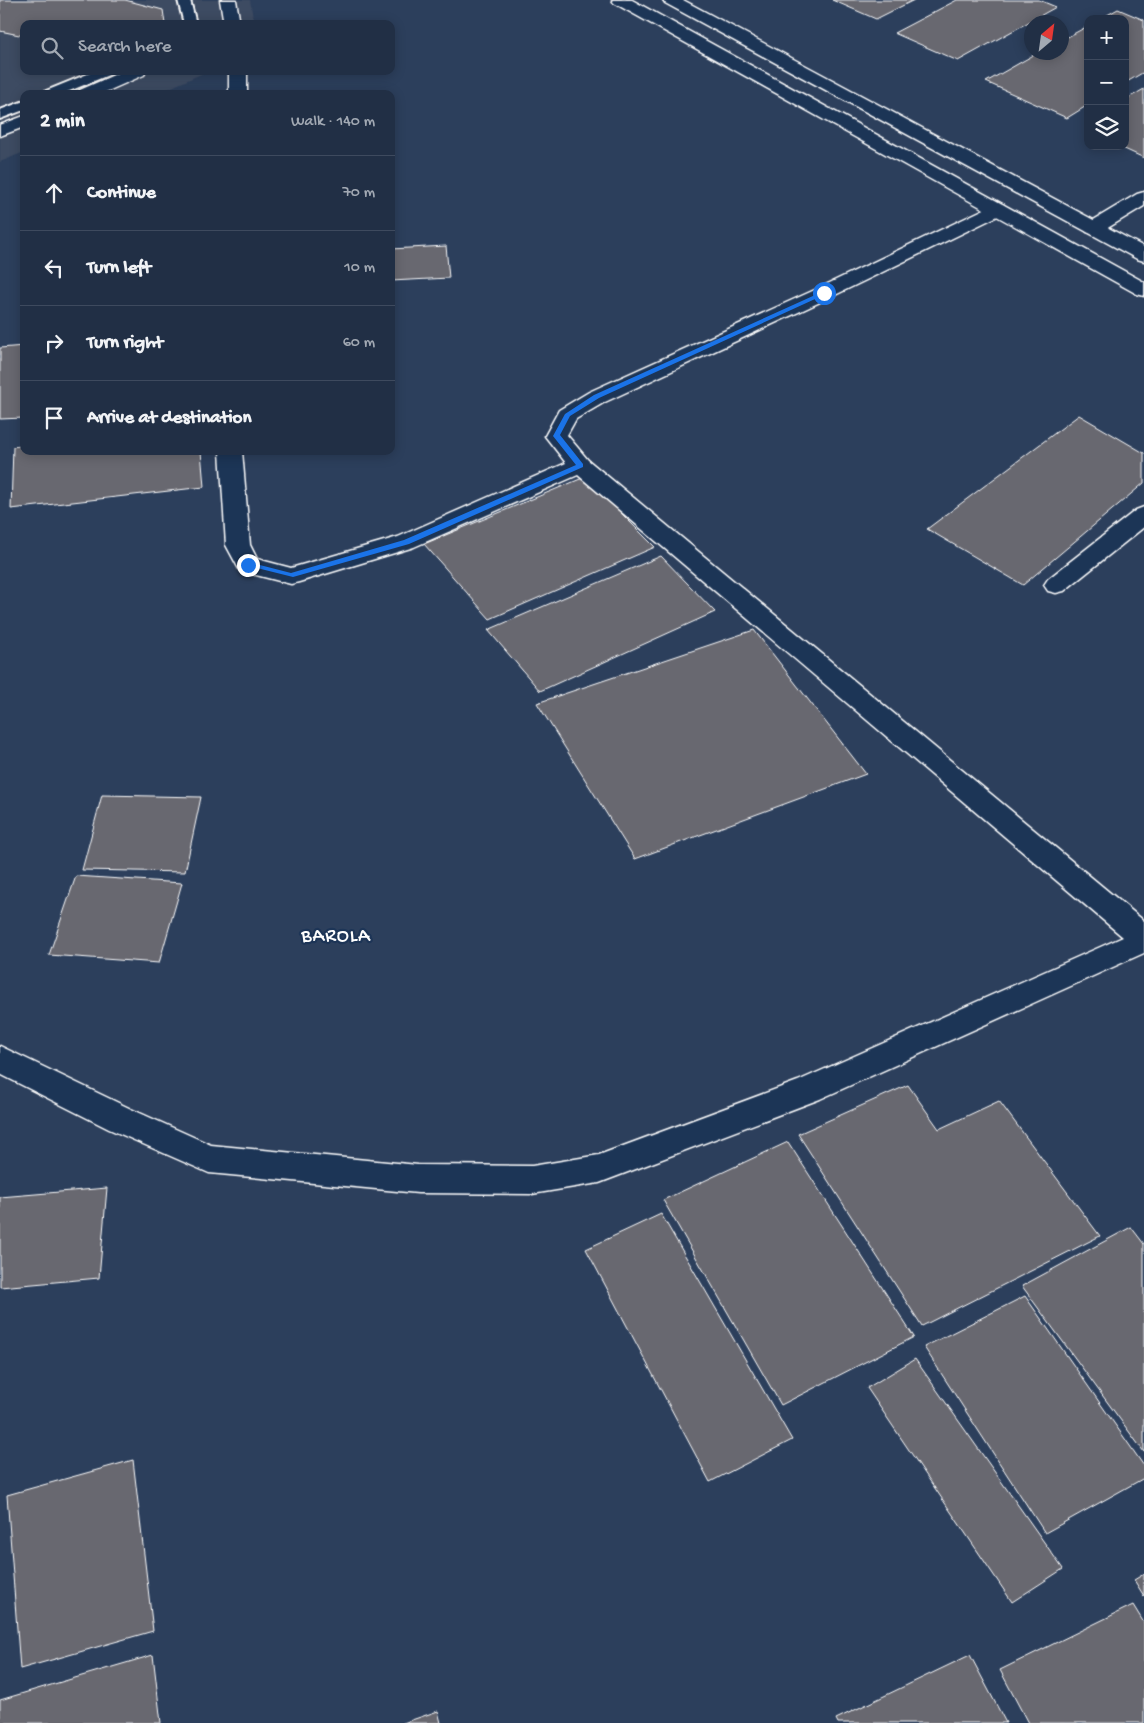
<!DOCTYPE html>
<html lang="en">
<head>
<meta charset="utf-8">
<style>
  body { margin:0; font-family:"Gochi Hand",sans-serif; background:#29374c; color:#f1f3f6 }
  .controls { position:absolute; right:15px; top:15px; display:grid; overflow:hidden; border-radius:10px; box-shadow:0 2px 12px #0003 }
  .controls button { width:45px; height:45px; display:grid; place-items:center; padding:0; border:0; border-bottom:1px solid #3e4a5e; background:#212f45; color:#f1f3f6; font:25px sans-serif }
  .compass { position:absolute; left:1024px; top:15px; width:45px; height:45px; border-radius:50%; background:#212f45; box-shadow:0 2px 12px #0003; rotate:29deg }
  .stop { position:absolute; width:15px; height:15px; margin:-11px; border:4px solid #1a73e8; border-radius:50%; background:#fff }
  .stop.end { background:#1a73e8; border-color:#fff; box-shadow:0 1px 5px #0008 }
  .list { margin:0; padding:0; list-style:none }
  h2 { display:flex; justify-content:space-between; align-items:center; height:65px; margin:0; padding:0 20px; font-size:21px }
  h2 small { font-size:16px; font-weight:400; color:#a2a9b3 }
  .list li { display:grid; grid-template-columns:32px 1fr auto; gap:15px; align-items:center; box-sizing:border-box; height:75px; padding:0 20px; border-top:1px solid #3e4a5e }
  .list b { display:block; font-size:19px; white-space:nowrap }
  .list em { font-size:16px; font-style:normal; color:#a2a9b3 }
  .icon { flex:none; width:28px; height:28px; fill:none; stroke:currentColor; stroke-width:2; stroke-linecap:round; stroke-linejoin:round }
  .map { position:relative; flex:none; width:1144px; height:1723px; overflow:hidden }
  .search { position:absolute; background:#212f45; box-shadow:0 2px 12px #0003; left:20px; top:20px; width:375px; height:55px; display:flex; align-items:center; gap:12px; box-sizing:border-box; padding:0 18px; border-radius:10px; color:#a2a9b3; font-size:19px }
  .panel { position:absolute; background:#212f45; box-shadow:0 2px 12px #0003; left:20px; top:90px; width:375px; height:365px; border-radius:10px }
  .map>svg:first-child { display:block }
  .built { fill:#3e4b62 }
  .building { fill:#676770; stroke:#fff }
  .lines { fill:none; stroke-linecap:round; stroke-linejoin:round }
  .service-casing { stroke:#fff; stroke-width:4 }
  .minor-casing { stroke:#fff; stroke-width:3 }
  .tertiary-casing { stroke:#fff; stroke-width:3 }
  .service { fill:#1d3557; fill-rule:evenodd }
  .minor { fill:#1d3557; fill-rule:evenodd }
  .tertiary { fill:#1d3557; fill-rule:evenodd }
  .route { fill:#1a73e8 }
  .labels { text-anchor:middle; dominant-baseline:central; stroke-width:4.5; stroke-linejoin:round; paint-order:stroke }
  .quarter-label { font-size:20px; letter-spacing:1px; fill:#fff; stroke:#1d3557 }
</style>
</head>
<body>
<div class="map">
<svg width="1144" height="1723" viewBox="0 0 1144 1723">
  <rect width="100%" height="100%" fill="#2c3f5c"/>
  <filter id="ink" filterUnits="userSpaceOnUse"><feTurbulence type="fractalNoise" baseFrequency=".02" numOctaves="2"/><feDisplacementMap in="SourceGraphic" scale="10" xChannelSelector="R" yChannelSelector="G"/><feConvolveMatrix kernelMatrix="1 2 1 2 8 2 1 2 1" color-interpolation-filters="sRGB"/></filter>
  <g filter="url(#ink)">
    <!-- built -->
    <path class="built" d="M0 0H250L254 24H24V71H208L156 94H24V152L0 162Z"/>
    <!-- building -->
    <g class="building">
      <path d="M0 0H125L163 10 165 24H24V36L0 31Z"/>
      <path d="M832 0H914L876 19Z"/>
      <path d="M957 0H1039L1056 7 958 61 894 33Z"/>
      <path d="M1118 9 1144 20V72L1125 83V19H1100Z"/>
      <path d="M1088 26V105L1067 118 986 82 1039 52H1062V40Z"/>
      <path d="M1144 89V158L1118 146H1125V100Z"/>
      <path d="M446 246 449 278 391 281V249Z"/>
      <path d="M24 346V418L0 419V348Z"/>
      <path d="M1079 415 1144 453V483L1023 585 927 529Z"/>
      <path d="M24 445V451H201L204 487 11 509 13 447Z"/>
      <path d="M585 477 655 547 490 619 424 544Z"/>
      <path d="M661 556 715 612 540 691 488 630Z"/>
      <path d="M754 630 866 774 635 859 537 703Z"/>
      <path d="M102 795 201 797 185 872 82 870Z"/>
      <path d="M76 876 182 883 159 963 49 955Z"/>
      <path d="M908 1085 939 1129 999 1101 1100 1236 922 1326 798 1134Z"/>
      <path d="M788 1142 914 1337 781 1405 663 1200Z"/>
      <path d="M107 1188 99 1278 0 1287V1197Z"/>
      <path d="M661 1214 792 1440 710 1482 586 1249Z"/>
      <path d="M1131 1227 1144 1244V1452L1022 1286Z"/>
      <path d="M1025 1296 1144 1466V1478L1045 1533 924 1347Z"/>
      <path d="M915 1359 1063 1569 1012 1602 867 1388Z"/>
      <path d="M133 1460 153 1631 20 1669 7 1495Z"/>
      <path d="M1144 1574V1596L1134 1580Z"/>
      <path d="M1133 1605 1144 1623V1723H1028L1000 1670Z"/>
      <path d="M153 1655 161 1723H0V1700Z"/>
      <path d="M970 1655 1006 1723H838L836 1719Z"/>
      <path d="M438 1711 441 1723H403Z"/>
    </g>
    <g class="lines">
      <defs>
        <g id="service">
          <path d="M178 0H190L196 24H184Z"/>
          <path d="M95 71H113L111 74 62 94H44L46 91Z"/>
          <path d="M24 101V110L0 119V110Z"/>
        </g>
        <g id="minor">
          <path d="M220 0H236L240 24H224Z"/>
          <path d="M123 71H146L144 75 101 94H77L80 90Z"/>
          <rect x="229" y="71" width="18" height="23"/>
          <path d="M24 116V127L0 136V125Z"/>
          <path d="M1144 192V206L1101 232 1094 234 1087 232 1084 228 1087 224 1137 194Z"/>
          <path d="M997 203 1004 205 1006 209 1004 213 831 297 605 402 576 419 567 435 588 460 1144 921V953L820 1099 599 1183 532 1194 418 1193 209 1173 109 1129 0 1074V1046L131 1109 211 1145 418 1165 532 1166 599 1155 798 1081 1123 937 578 475 414 547 299 582 291 584 240 571 226 545 220 451H242L250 545 257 559 291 568 398 537 566 463 545 436 559 410 589 392 817 289Z"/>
          <path d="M1144 507V527L1064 591 1056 593 1048 591 1044 585 1048 579 1136 510Z"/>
        </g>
        <g id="tertiary">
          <path d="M612 0H632L1144 282V296L1137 294 614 3Z"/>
          <path d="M663 0H683L1144 247V261L1137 259 665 3Z"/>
        </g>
      </defs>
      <!-- service casing -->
      <use href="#service" class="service-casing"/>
      <!-- minor casing -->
      <use href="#minor" class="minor-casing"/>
      <!-- tertiary casing -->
      <use href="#tertiary" class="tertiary-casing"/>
      <!-- service -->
      <use href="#service" class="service"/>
      <!-- minor -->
      <use href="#minor" class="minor"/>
      <!-- tertiary -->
      <use href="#tertiary" class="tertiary"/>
    </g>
  </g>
  <!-- route -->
  <path class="route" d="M824 291 826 294 599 398 570 416 560 435 583 464V467L409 544 293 577 245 565 248 562 291 573 404 540 576 465 553 436 565 414 594 395Z"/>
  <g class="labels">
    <!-- quarter labels -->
    <g class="quarter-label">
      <text x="336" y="937">BAROLA</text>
    </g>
  </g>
</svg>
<div class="controls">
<button>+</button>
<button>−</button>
<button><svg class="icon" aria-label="layers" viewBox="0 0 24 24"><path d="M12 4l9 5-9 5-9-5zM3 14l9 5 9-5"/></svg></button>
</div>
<svg class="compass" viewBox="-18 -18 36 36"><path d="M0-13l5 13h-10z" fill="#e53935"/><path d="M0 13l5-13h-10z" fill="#a2a9b3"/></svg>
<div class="stop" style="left:824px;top:293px"></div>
<div class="stop end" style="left:248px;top:565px"></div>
<div class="search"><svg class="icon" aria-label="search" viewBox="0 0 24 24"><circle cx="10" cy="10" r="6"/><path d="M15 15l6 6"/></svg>Search here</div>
<section class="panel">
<h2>2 min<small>Walk · 140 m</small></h2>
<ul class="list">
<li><svg class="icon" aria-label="ahead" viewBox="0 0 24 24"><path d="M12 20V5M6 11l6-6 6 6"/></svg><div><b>Continue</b></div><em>70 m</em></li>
<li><svg class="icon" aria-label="left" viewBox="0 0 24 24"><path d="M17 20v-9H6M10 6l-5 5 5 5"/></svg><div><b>Turn left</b></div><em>10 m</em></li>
<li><svg class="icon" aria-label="right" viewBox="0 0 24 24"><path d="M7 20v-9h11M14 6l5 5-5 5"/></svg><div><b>Turn right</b></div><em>60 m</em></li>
<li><svg class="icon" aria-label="arrive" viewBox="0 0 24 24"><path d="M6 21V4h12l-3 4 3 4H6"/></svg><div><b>Arrive at destination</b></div></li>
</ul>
</section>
</div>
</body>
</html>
